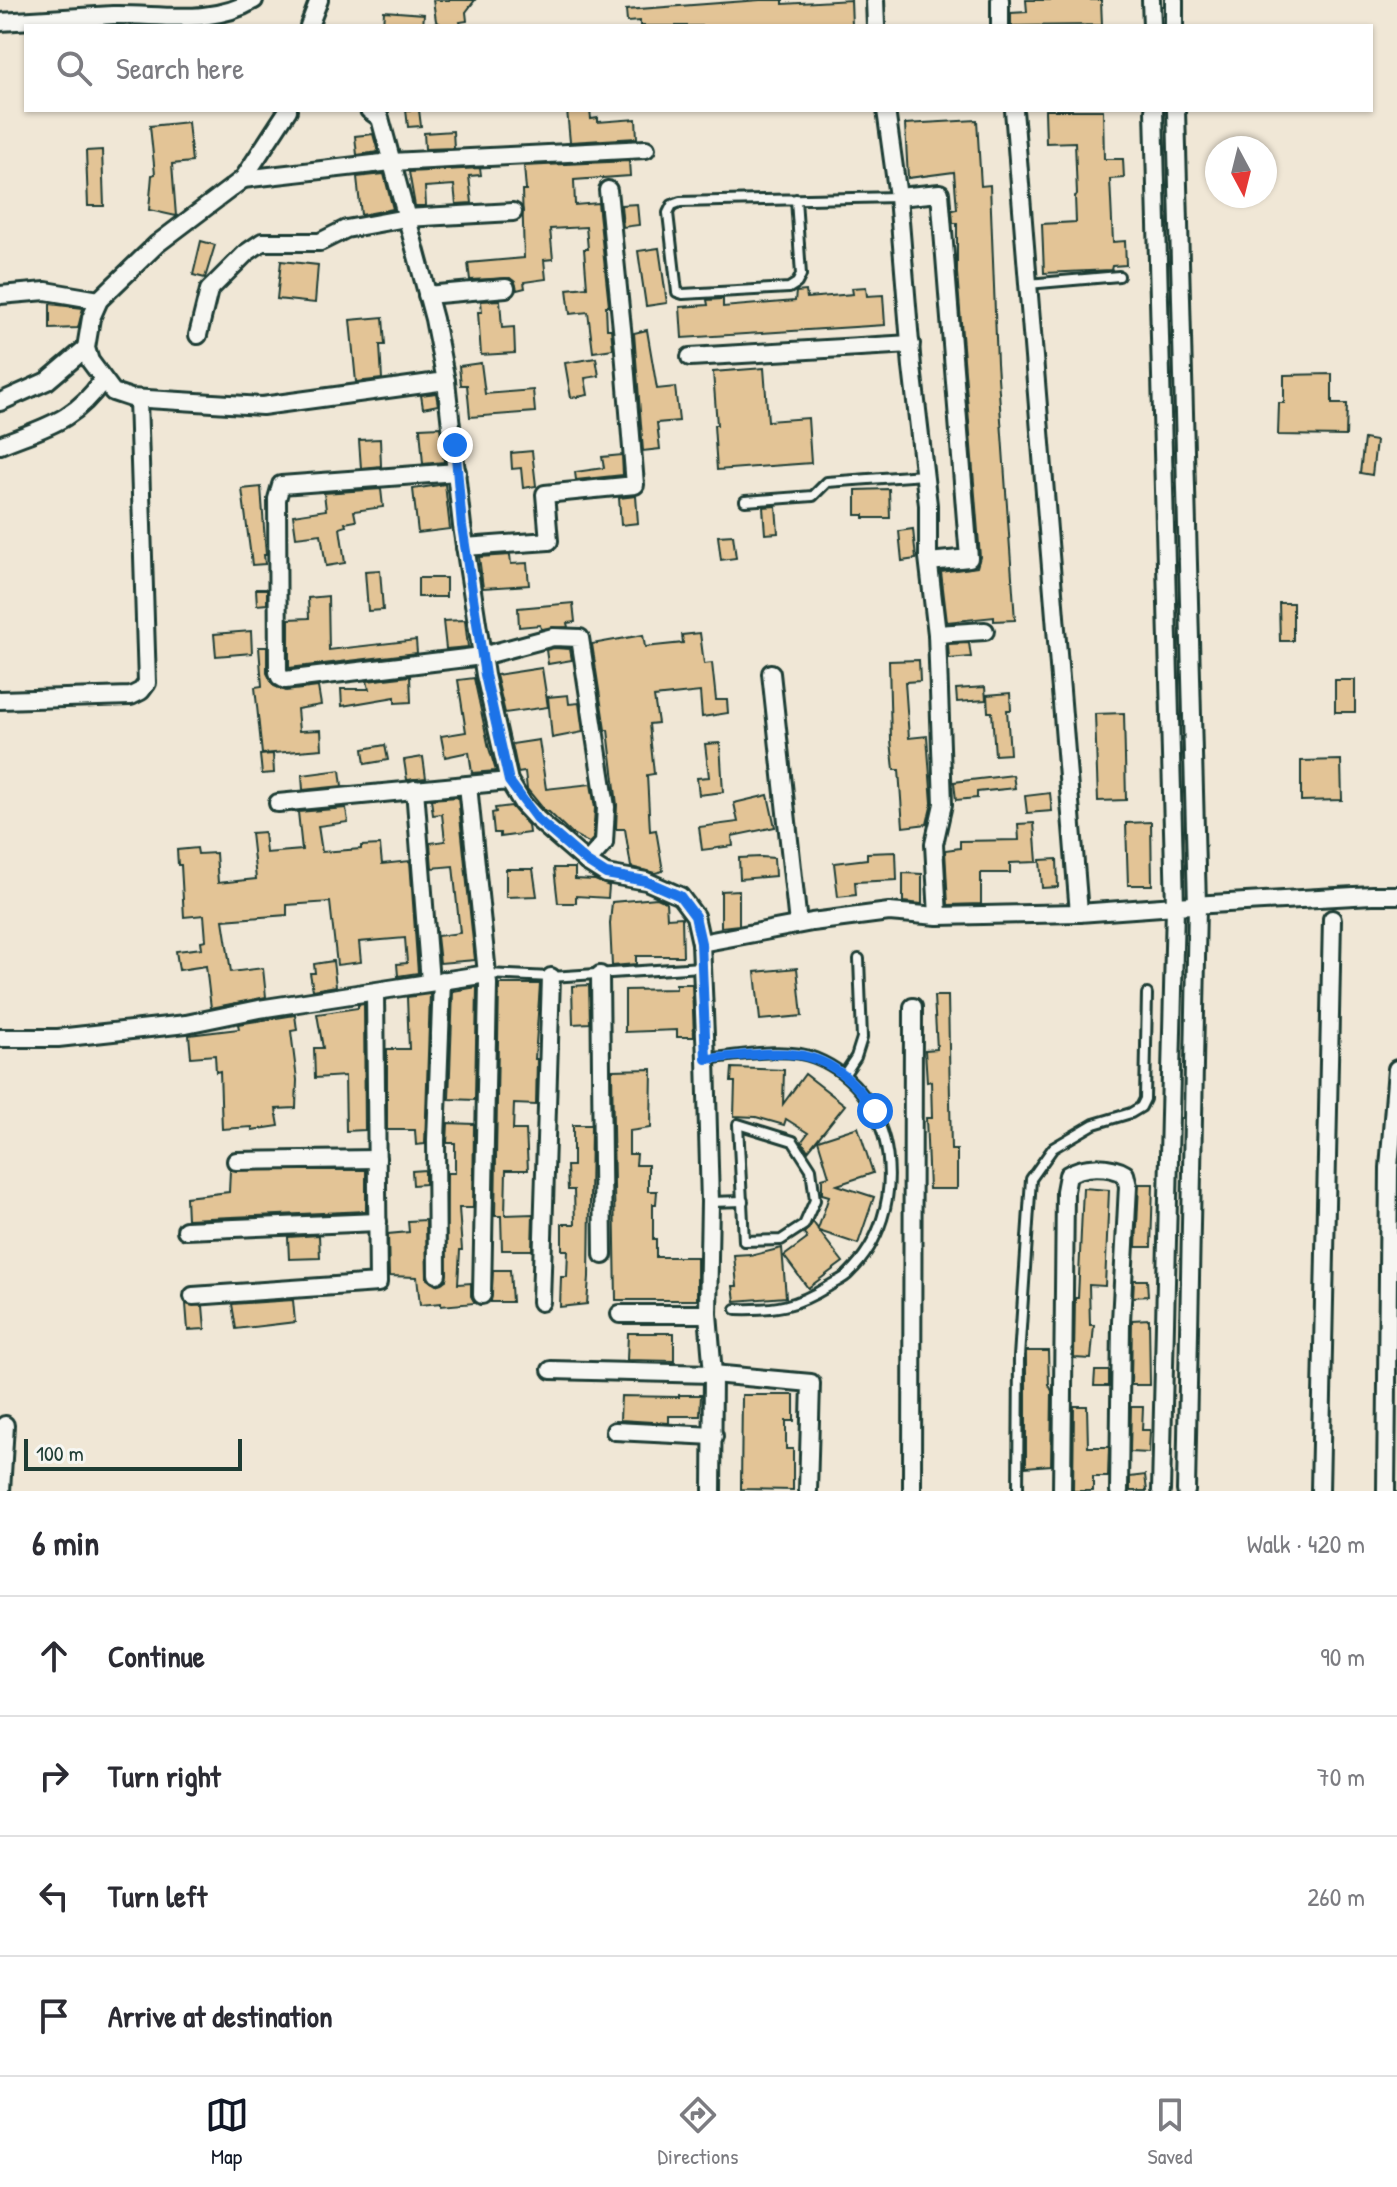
<!DOCTYPE html>
<html lang="en">
<head>
<meta charset="utf-8">
<style>
  body { margin:0; font-family:"Patrick Hand",sans-serif; background:#f7f7f7; color:#2b2b33 }
  .compass { position:absolute; left:1205px; top:136px; width:72px; height:72px; border-radius:50%; background:#fff; box-shadow:0 2px 6px #0004; rotate:173deg }
  .scale { position:absolute; left:24px; bottom:20px; width:218px; box-sizing:border-box; padding-left:8px; border:4px solid #1f3d34; border-top:0; font-size:22px; line-height:28px; white-space:nowrap; color:#1f3d34; -webkit-text-stroke:6px #f6f6f2; paint-order:stroke }
  .stop { position:absolute; width:24px; height:24px; margin:-18px; border:6px solid #1a73e8; border-radius:50%; background:#fff }
  .stop.end { background:#1a73e8; border-color:#fff; box-shadow:0 2px 8px #0008 }
  .list { margin:0; padding:0; list-style:none }
  h2 { display:flex; justify-content:space-between; align-items:center; height:104px; margin:0; padding:0 32px; font-size:34px }
  h2 small { font-size:26px; font-weight:400; color:#7c7c81 }
  .list li { display:grid; grid-template-columns:52px 1fr auto; gap:24px; align-items:center; box-sizing:border-box; height:120px; padding:0 32px; border-top:2px solid #e1e1e2 }
  .list b { display:block; font-size:30px; white-space:nowrap }
  .list em { font-size:26px; font-style:normal; color:#7c7c81 }
  .icon { flex:none; width:44px; height:44px; fill:none; stroke:currentColor; stroke-width:2; stroke-linecap:round; stroke-linejoin:round }
  .map { position:relative; flex:none; width:1397px; height:1491px; overflow:hidden }
  .search { position:absolute; background:#fff; box-shadow:0 2px 6px #0004; left:24px; right:24px; top:24px; height:88px; display:flex; align-items:center; gap:20px; box-sizing:border-box; padding:0 28px; border-radius:0px; color:#7c7c81; font-size:30px }
  .sheet { height:584px; background:#fff }
  nav { display:flex; justify-content:space-around; align-items:center; box-sizing:border-box; height:112px; border-top:2px solid #e1e1e2; background:#fff; font-size:22px; color:#7c7c81 }
  nav a { display:grid; justify-items:center; gap:4px }
  nav .on { color:#111827 }
  .map>svg:first-child { display:block }
  .building { fill:#e3c496; stroke:#1f3d34; stroke-width:2 }
  .lines { fill:none; stroke-linecap:round; stroke-linejoin:round }
  .service-casing { stroke:#1f3d34; stroke-width:14 }
  .minor-casing { stroke:#1f3d34; stroke-width:22 }
  .service { stroke:#f6f6f2; stroke-width:8 }
  .minor { stroke:#f6f6f2; stroke-width:16 }
  .route { stroke:#1a73e8; stroke-width:10 }
</style>
</head>
<body>
<div class="map">
<svg width="1397" height="1491" viewBox="0 0 1397 1491">
  <rect width="100%" height="100%" fill="#f0e7d6"/>
  <filter id="ink" filterUnits="userSpaceOnUse"><feTurbulence type="fractalNoise" baseFrequency=".0125" numOctaves="2"/><feDisplacementMap in="SourceGraphic" scale="16" xChannelSelector="R" yChannelSelector="G"/><feConvolveMatrix kernelMatrix="1 2 1 2 8 2 1 2 1" color-interpolation-filters="sRGB"/></filter>
  <g filter="url(#ink)">
    <!-- building -->
    <g class="building">
      <path d="M433 0H475L466 12 467 21 460 22 461 26H444L436 21Z"/>
      <path d="M760 0H783V4L851 0 852 26H640V21L627 22 626 10Z"/>
      <path d="M1026 0H1101L1102 25 1011 26V13L1027 12Z"/>
      <path d="M384 11 424 14 423 26H383Z"/>
      <path d="M406 110H419L421 126 408 127Z"/>
      <path d="M567 110H590L591 119 598 118V122L636 119 637 138 570 142Z"/>
      <path d="M1045 110H1103L1104 159H1123L1124 178 1110 179 1113 242 1125 241 1126 265 1112 266 1111 270 1044 273 1042 224 1076 222 1075 196 1077 195 1075 142 1046 143Z"/>
      <path d="M977 120 981 186 990 185 997 363 1015 620 994 621V617L947 622 941 572 977 567 980 557 957 273V223H953L952 210 957 209 954 172 908 178 905 124Z"/>
      <path d="M188 122 192 162 172 164 176 216 149 210 152 175 155 174 150 126Z"/>
      <path d="M453 131 454 148 425 149 424 133Z"/>
      <path d="M373 134 378 152 357 155 355 136Z"/>
      <path d="M102 150 104 206H88L86 151Z"/>
      <path d="M629 161 630 176 574 180 575 205 598 203 609 306H606L607 329H611L613 349 593 352 588 312 570 314 567 289 587 287 584 249H588L586 227 550 229 553 259 544 260 546 279 524 282 525 288 517 290 515 282 510 278 470 280 468 263 524 258 522 190H526L524 166Z"/>
      <path d="M480 168 481 175 469 176 472 203 456 204 454 185 425 187 426 206H415L409 172Z"/>
      <path d="M384 174 393 209 361 215 357 177Z"/>
      <path d="M637 204 639 225 623 227 621 205Z"/>
      <path d="M201 241 215 245 205 278 193 275Z"/>
      <path d="M659 248 667 303 646 306 638 251Z"/>
      <path d="M281 261 318 265 315 303 277 299Z"/>
      <path d="M866 287 867 296 883 295 885 325 682 338 680 307 708 305 707 300 723 299V307L795 301 796 292 806 291 807 298 853 294 852 288Z"/>
      <path d="M500 300 502 328 514 327 515 353 481 355 478 312H482L481 301Z"/>
      <path d="M50 304 83 308 78 328 50 329Z"/>
      <path d="M383 317 385 345H380L382 379 356 382 350 320Z"/>
      <path d="M647 330 657 389 675 387 679 421 657 423 660 449 643 451 634 333Z"/>
      <path d="M596 358 599 376 585 378 588 395 571 398 565 363Z"/>
      <path d="M481 363 485 394 533 390 535 412 470 417 467 385H461L459 366Z"/>
      <path d="M764 368 768 421 808 418 811 463 717 470 714 425H717L713 372Z"/>
      <path d="M1332 374V404H1347L1346 436 1278 435 1279 403H1284V375Z"/>
      <path d="M436 393 438 405 423 408 421 395Z"/>
      <path d="M440 427 444 462 423 464 420 428Z"/>
      <path d="M380 439 381 466 361 468 359 440Z"/>
      <path d="M1364 439 1376 441 1372 475 1360 473Z"/>
      <path d="M532 451 536 486 523 488 521 468 512 469 511 453Z"/>
      <path d="M622 455 623 475 576 480 575 472 604 468 602 457Z"/>
      <path d="M445 484 450 529 418 533 413 489Z"/>
      <path d="M261 487 266 555H264L265 564 252 565 242 489Z"/>
      <path d="M381 489 383 507 354 511 356 521 345 523 346 526 340 528 345 563 326 566 321 534 296 537 293 515 326 510 324 493Z"/>
      <path d="M889 489 890 518H864V515H856V490Z"/>
      <path d="M636 496 638 523 621 525 619 498Z"/>
      <path d="M776 506 778 533 765 534 763 507Z"/>
      <path d="M913 529 916 559 902 561 899 531Z"/>
      <path d="M733 535 736 558 721 560 718 536Z"/>
      <path d="M510 555 511 564 527 563 529 585 483 588 479 557Z"/>
      <path d="M380 570 383 610 368 611 365 571Z"/>
      <rect x="418" y="578" width="28" height="19"/>
      <path d="M256 589H267V604L257 605Z"/>
      <path d="M328 596 329 650 416 640 417 653 289 668V619L309 618 308 598Z"/>
      <path d="M573 603 575 622 567 623 568 627 541 629 540 625 519 627 518 608Z"/>
      <path d="M1279 603H1293V641H1280Z"/>
      <path d="M465 620 468 647 446 649 443 621Z"/>
      <path d="M251 631 252 653 216 656 214 634Z"/>
      <path d="M700 633 704 664 712 663 716 700H727L728 713 702 717 700 692 654 697 658 723 649 724 654 774 647 775 650 831 656 830 663 871 655 873 631 867 625 829H616L617 805 608 730H605L592 644 643 635 645 647 683 643 682 635Z"/>
      <path d="M969 643 971 657 949 659 948 644Z"/>
      <path d="M259 647H267V673L274 686 286 691 318 687 321 705 297 709 299 731 321 730 322 749 262 754 255 687 262 686Z"/>
      <path d="M554 648 570 649 572 660 548 664 546 650Z"/>
      <path d="M919 660 920 681 905 682 909 738 927 736 932 803 927 824 903 827 899 770H894L891 740 889 661Z"/>
      <path d="M542 668 548 707 505 713 496 675Z"/>
      <path d="M410 676 411 702 395 703V697L342 706 341 689H369L367 681Z"/>
      <path d="M474 678 489 748 496 771 472 773 469 752 445 757 441 736 466 732 458 680Z"/>
      <rect x="1335" y="680" width="20" height="32"/>
      <path d="M985 687 986 700 957 702 956 689Z"/>
      <path d="M1010 693 1011 710H1007L1010 754 995 755 992 712H988L987 695Z"/>
      <path d="M568 695 569 704 579 703 583 732 552 738 548 697Z"/>
      <path d="M1124 713 1126 800 1098 801 1095 714Z"/>
      <path d="M539 740 546 789 591 784 595 808 593 839 589 843 571 833 549 812 545 811 527 789 525 772 518 773 512 744Z"/>
      <path d="M720 743 723 792 699 795 697 778 709 777 705 744Z"/>
      <path d="M385 745 388 760 365 764 363 749Z"/>
      <path d="M273 754 274 773 262 774 260 755Z"/>
      <path d="M423 757 426 778 407 780 404 760Z"/>
      <path d="M1341 760 1342 800 1301 801V761Z"/>
      <path d="M340 770 342 786 303 790 302 775Z"/>
      <path d="M1013 775 1015 788 977 792V798L956 800 954 782Z"/>
      <path d="M1050 793 1052 811 1027 813 1025 796Z"/>
      <path d="M768 795 775 827 732 836 733 846 702 850 699 827 738 822 734 803Z"/>
      <path d="M458 797 475 960 440 963 437 936 460 933 453 866 432 868 430 843 445 841 442 814 433 815 431 799Z"/>
      <path d="M511 806 528 825 529 833 500 837V833H494L492 813 496 812 495 808Z"/>
      <path d="M346 808 348 822 318 826 322 852 361 849V846L380 845 382 864 410 861 418 973 398 976 397 964 407 963 405 938 359 942 361 962 337 965 330 902 287 905V915L223 920 231 972 263 968 266 997 211 1008 206 966 179 970 176 951 202 948 201 941 206 940 204 915 184 917 181 865H178L177 850 197 848 198 854 216 853 218 883 256 879 251 833 264 832 266 853 302 850 298 812Z"/>
      <path d="M1151 822 1152 885H1128L1126 823Z"/>
      <path d="M1034 823 1037 862 1010 863V873H981V904L948 905 945 850 960 848V841L1019 840 1018 824Z"/>
      <path d="M896 852 897 880 855 882 856 895 838 897 834 863 867 859V853Z"/>
      <path d="M761 857 774 858 775 876 740 879 739 858Z"/>
      <path d="M1057 859 1058 887 1042 888 1040 860Z"/>
      <path d="M554 868H575V879L595 880 609 886 608 898 576 896V903H558Z"/>
      <path d="M506 869H533L537 896 506 897Z"/>
      <path d="M903 873 922 874V904L903 902Z"/>
      <path d="M739 890V925L721 927V891Z"/>
      <path d="M657 898 666 902 667 918 682 917 683 956H636V964L612 966 610 924 612 902Z"/>
      <path d="M333 961 336 986 313 990 310 973H315L314 964Z"/>
      <path d="M797 968 802 1016 760 1020 755 972Z"/>
      <path d="M499 984H540L535 1059H537L536 1105 514 1104 513 1130H526L528 1170H506L505 1215 533 1214 532 1250H502L501 1216H495Z"/>
      <path d="M676 984H692L694 1037H677V1030L625 1032V990L676 989Z"/>
      <path d="M589 985 590 1023 573 1024 572 986Z"/>
      <path d="M477 987 475 1100 449 1099 453 991Z"/>
      <path d="M430 994 425 1144 416 1145 415 1130H387V1049H409L407 997Z"/>
      <path d="M934 996H948L951 1150H957V1189H929L926 1118H932L931 1081 927 1082 925 1050 937 1049Z"/>
      <path d="M364 1004 365 1130 346 1131 345 1076 315 1078 314 1048H323L317 1014 358 1008V1005Z"/>
      <path d="M295 1015 297 1030 291 1031 297 1080 296 1108 276 1109 279 1126 252 1130V1127L222 1129 220 1071 216 1072 215 1055 191 1057 189 1035 239 1029 238 1024Z"/>
      <path d="M732 1068 784 1070 783 1104 805 1074 845 1105 808 1151 802 1141 808 1133 786 1119 784 1125 756 1117 734 1116 735 1082H731Z"/>
      <path d="M652 1069 651 1128 629 1131V1154H637L636 1165H648V1191H657L656 1204H653V1239H656V1257H697V1300H616L612 1070Z"/>
      <path d="M448 1123 474 1124 473 1208H459L462 1250H460L458 1284 471 1283V1296L475 1303 441 1306V1303L420 1305 417 1277 389 1276 388 1234 409 1232 408 1221 426 1220 427 1279 436 1285 446 1280 447 1173H455V1143H447Z"/>
      <path d="M573 1125H591L589 1277 587 1304 560 1307 561 1277H567L568 1250H562V1224H575L574 1190H568L567 1166H573Z"/>
      <path d="M858 1127 873 1173 837 1185 874 1197 858 1244 819 1231 843 1262 808 1288 784 1256 807 1239 804 1233 813 1222 818 1229 829 1196 822 1194V1178L829 1176 818 1140Z"/>
      <path d="M230 1170H366V1211L187 1219 186 1197 229 1192Z"/>
      <path d="M425 1170V1184L413 1185 412 1171Z"/>
      <path d="M1139 1184H1153L1151 1247H1136Z"/>
      <path d="M1083 1188 1109 1190 1105 1286 1089 1285 1090 1325H1094L1091 1359 1074 1358 1075 1298H1078Z"/>
      <path d="M319 1235 320 1258 289 1259 288 1237Z"/>
      <path d="M782 1248 786 1297 735 1301 733 1286H737L734 1255 750 1254V1256Z"/>
      <path d="M493 1270H510L512 1302H491Z"/>
      <path d="M1134 1280H1147L1148 1296 1133 1297Z"/>
      <path d="M293 1300 295 1322 236 1329 232 1304Z"/>
      <path d="M186 1304 203 1306 205 1329 188 1330Z"/>
      <path d="M1149 1319 1150 1385H1131L1132 1320Z"/>
      <path d="M628 1333H674V1361L627 1360Z"/>
      <path d="M1026 1351H1048L1049 1385 1052 1391 1051 1465 1026 1467Z"/>
      <path d="M1095 1371H1109V1386H1094Z"/>
      <path d="M679 1395H701L700 1416H669V1423L620 1420 621 1396 679 1397Z"/>
      <path d="M742 1395H794V1421H786V1449H793V1490L741 1489Z"/>
      <path d="M1074 1406H1087L1088 1447H1109L1108 1477H1093V1491H1073Z"/>
      <path d="M1131 1407H1143L1142 1430H1150L1149 1453 1130 1452Z"/>
      <path d="M1145 1475 1147 1491H1130V1477Z"/>
    </g>
    <g class="lines">
      <defs>
        <g id="service">
          <path d="M796 199 801 275 797 283 789 288 683 294 677 292 668 213 672 205 680 202 897 197"/>
          <path d="M1028 284 1119 276"/>
          <path d="M745 501 813 496 827 482 924 475"/>
          <path d="M487 974 551 977 701 967"/>
          <path d="M706 1059C737 1056 786 1046 815 1058 900 1092 912 1212 849 1273 844 1279 835 1282 829 1286 795 1307 776 1310 736 1309"/>
          <path d="M844 1075 856 1057 862 1038 859 959"/>
          <path d="M738 1124 793 1141 811 1169 815 1200 804 1225 781 1240 744 1241Z"/>
          <path d="M710 1202 743 1201"/>
          <path d="M1018 1491 1019 1357 1031 1179 1053 1148 1094 1124 1131 1113 1141 1107 1145 1099 1147 994"/>
        </g>
        <g id="minor">
          <path d="M875 0 876 26"/>
          <path d="M1151 0 1152 26"/>
          <path d="M1174 0V26"/>
          <path d="M0 22C38 20 75 17 113 15 161 14 211 26 254 0"/>
          <path d="M309 26 319 0"/>
          <path d="M1000 26V0"/>
          <path d="M288 110 243 179 157 244 99 300 91 318 86 348 90 361 113 392 131 398 262 406 446 381"/>
          <path d="M369 110 380 118 434 319 446 381 462 526 485 675 509 781 523 804 537 819 587 862 606 874 646 881 680 896 695 916 701 943 706 1059 710 1202 708 1314 713 1374 712 1491"/>
          <path d="M886 110 898 197 912 367 928 505V557L937 634"/>
          <path d="M1014 110 1079 913"/>
          <path d="M1176 110 1197 905 1186 1491"/>
          <path d="M243 179 391 162 646 149"/>
          <path d="M898 197 940 193 969 558 929 562"/>
          <path d="M0 295 46 291 99 300"/>
          <path d="M427 295 506 288"/>
          <path d="M198 335 209 290 246 253 262 242H320L346 229 406 218 513 212"/>
          <path d="M690 357 911 344"/>
          <path d="M0 402 47 381 86 348"/>
          <path d="M0 445C44 427 74 422 102 381"/>
          <path d="M457 472 281 485 277 499 278 672 280 677 285 680 482 656 553 637 580 638 606 807 604 843 587 862"/>
          <path d="M465 547 549 541 545 494 635 485 623 338 608 190"/>
          <path d="M985 631 937 634 943 804 934 844 938 916 1079 913 1175 906 1154 110"/>
          <path d="M771 673 798 924"/>
          <path d="M0 700 131 696 141 691 147 683 138 399"/>
          <path d="M468 785 488 984 482 1295"/>
          <path d="M415 789 430 982"/>
          <path d="M278 803 509 781"/>
          <path d="M701 943 812 922 889 912 938 916"/>
          <path d="M600 975 603 1255"/>
          <path d="M0 1038H58L186 1024 259 1009 487 974"/>
          <path d="M236 1161 377 1159"/>
          <path d="M186 1230 378 1222"/>
          <path d="M437 1274 436 1140 442 980"/>
          <path d="M193 1296 378 1283 375 992"/>
          <path d="M541 1302 551 977"/>
          <path d="M620 1314H708"/>
          <path d="M551 1370 713 1374 811 1383 808 1491"/>
          <path d="M615 1431 714 1436"/>
          <path d="M1 1491 5 1425"/>
          <path d="M912 1491 913 1007"/>
          <path d="M1062 1491 1065 1191 1068 1175C1083 1165 1109 1165 1125 1174L1128 1186 1121 1322 1119 1491"/>
          <path d="M1161 1491 1175 906 1372 895H1397"/>
          <path d="M1320 1491 1332 919"/>
          <path d="M1386 1491 1389 1168 1397 1069"/>
        </g>
      </defs>
      <!-- service casing -->
      <use href="#service" class="service-casing"/>
      <!-- minor casing -->
      <use href="#minor" class="minor-casing"/>
      <!-- service -->
      <use href="#service" class="service"/>
      <!-- minor -->
      <use href="#minor" class="minor"/>
    </g>
  </g>
  <g class="lines" filter="url(#ink)">
    <!-- route -->
    <path class="route" d="M455 445 462 526 485 675 509 781 537 819 587 862 606 874 646 881 680 896 695 916 701 943 706 1059C781 1053 827 1038 875 1111"/>
  </g>
</svg>
<svg class="compass" viewBox="-18 -18 36 36"><path d="M0-13l5 13h-10z" fill="#e53935"/><path d="M0 13l5-13h-10z" fill="#7c7c81"/></svg>
<div class="scale">100 m</div>
<div class="stop" style="left:875px;top:1111px"></div>
<div class="stop end" style="left:455px;top:445px"></div>
<div class="search"><svg class="icon" aria-label="search" viewBox="0 0 24 24"><circle cx="10" cy="10" r="6"/><path d="M15 15l6 6"/></svg>Search here</div>
</div>
<section class="sheet">
<h2>6 min<small>Walk · 420 m</small></h2>
<ul class="list">
<li><svg class="icon" aria-label="ahead" viewBox="0 0 24 24"><path d="M12 20V5M6 11l6-6 6 6"/></svg><div><b>Continue</b></div><em>90 m</em></li>
<li><svg class="icon" aria-label="right" viewBox="0 0 24 24"><path d="M7 20v-9h11M14 6l5 5-5 5"/></svg><div><b>Turn right</b></div><em>70 m</em></li>
<li><svg class="icon" aria-label="left" viewBox="0 0 24 24"><path d="M17 20v-9H6M10 6l-5 5 5 5"/></svg><div><b>Turn left</b></div><em>260 m</em></li>
<li><svg class="icon" aria-label="arrive" viewBox="0 0 24 24"><path d="M6 21V4h12l-3 4 3 4H6"/></svg><div><b>Arrive at destination</b></div></li>
</ul>
</section>
<nav>
<a class="on"><svg class="icon" aria-label="map" viewBox="0 0 24 24"><path d="M3 6l6-2 6 2 6-2v14l-6 2-6-2-6 2zM9 4v14M15 6v14"/></svg>Map</a>
<a><svg class="icon" aria-label="directions" viewBox="0 0 24 24"><path d="M12 3l9 9-9 9-9-9zM9 14v-3h6M13 9l2 2-2 2"/></svg>Directions</a>
<a><svg class="icon" aria-label="saved" viewBox="0 0 24 24"><path d="M7 4h10v16l-5-4-5 4z"/></svg>Saved</a>
</nav>
</body>
</html>
